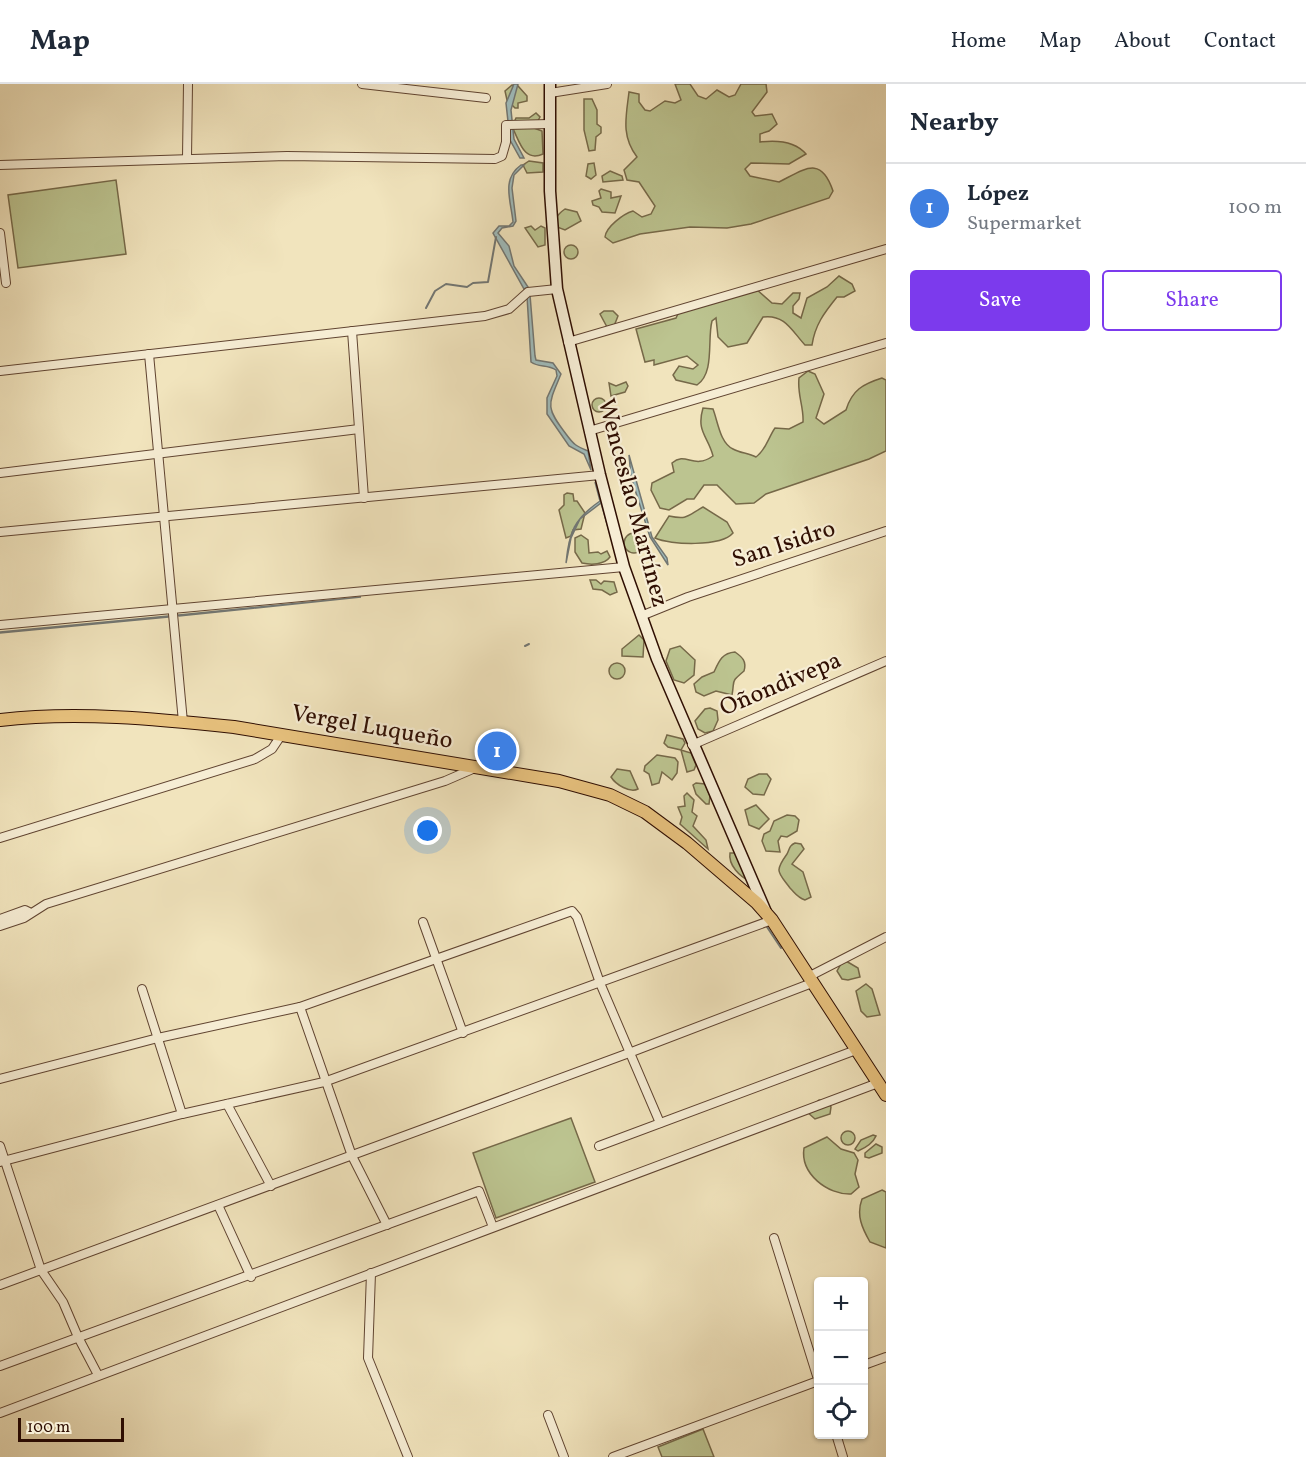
<!DOCTYPE html>
<html lang="en">
<head>
<meta charset="utf-8">
<style>
  body { margin:0; font-family:Vollkorn,serif; background:#f6f6f7; color:#1f2937 }
  .controls { position:absolute; right:18px; bottom:18px; display:grid; overflow:hidden; border-radius:6px; box-shadow:0 2px 4px #0004 }
  .controls button { width:54px; height:54px; display:grid; place-items:center; padding:0; border:0; border-bottom:2px solid #e0e1e3; background:#fff; color:#1f2937; font:30px sans-serif }
  .scale { position:absolute; left:18px; bottom:15px; width:106px; box-sizing:border-box; padding-left:6px; border:3px solid #2f0e02; border-top:0; font-size:16px; line-height:21px; white-space:nowrap; color:#2f0e02; -webkit-text-stroke:4px #f6edd4; paint-order:stroke }
  .you { position:absolute; left:428px; top:747px; width:21px; height:21px; margin:-15px; border:4px solid #fff; border-radius:50%; background:#1a73e8; box-shadow:0 0 0 9px #1a73e833 }
  .badge { display:grid; place-items:center; width:39px; height:39px; border-radius:50%; background:#7c3aed; color:#fff; font-size:20px; font-weight:700 }
  .pin { position:absolute; translate:-50% -50%; border:3px solid #fff; box-shadow:0 2px 6px #0006 }
  .list { margin:0; padding:0; list-style:none }
  h2 { display:flex; justify-content:space-between; align-items:center; height:78px; margin:0; padding:0 24px; font-size:26px }
  h2 small { font-size:20px; font-weight:400; color:#747a83 }
  .list li { display:grid; grid-template-columns:39px 1fr auto; gap:18px; align-items:center; box-sizing:border-box; height:90px; padding:0 24px; border-top:2px solid #e0e1e3 }
  .list b { display:block; font-size:22px; white-space:nowrap }
  .list p { margin:0; font-size:20px; white-space:nowrap; color:#747a83 }
  .list em { font-size:20px; font-style:normal; color:#747a83 }
  .actions { display:flex; gap:12px; padding:18px 24px }
  .actions a { flex:1; padding:14px 0; border:2px solid #7c3aed; border-radius:6px; text-align:center; font-size:21px; color:#7c3aed }
  .actions .main { background:#7c3aed; color:#fff }
  .icon { flex:none; width:33px; height:33px; fill:none; stroke:currentColor; stroke-width:2; stroke-linecap:round; stroke-linejoin:round }
  .map { position:relative; flex:none; width:886px; height:1373px; overflow:hidden }
  header { display:flex; align-items:center; gap:36px; box-sizing:border-box; height:84px; padding:0 30px; background:#fff; border-bottom:2px solid #e0e1e3 }
  header strong { font-size:28px }
  nav { display:flex; gap:33px; margin-inline-start:auto; font-size:21px }
  main { display:flex }
  aside { flex:1; background:#fff }
  .map>svg:first-child { display:block }
  .green { fill:#bcc490; stroke:#766949; stroke-width:1.5 }
  .water { fill:#9fbcbc; stroke:#727672; stroke-width:1.5 }
  .lines { fill:none; stroke-linecap:round; stroke-linejoin:round }
  .stream { stroke:#727672; stroke-width:2 }
  .street-casing { stroke:#604431; stroke-width:10 }
  .secondary-casing { stroke:#2f0e02; stroke-width:13 }
  .primary-casing { stroke:#2f0e02; stroke-width:14 }
  .street { stroke:#f6edd4; stroke-width:8 }
  .secondary { stroke:#f6edd4; stroke-width:10 }
  .primary { stroke:#e8c27e; stroke-width:12 }
  .labels { text-anchor:middle; dominant-baseline:central; stroke-width:4.5; stroke-linejoin:round; paint-order:stroke }
  .street-label { font-size:24px; fill:#2f0e02; stroke:#f6edd4 }
</style>
</head>
<body>
<header>
<strong>Map</strong>
<nav><a>Home</a><a>Map</a><a>About</a><a>Contact</a></nav>
</header>
<main>
<div class="map">
<svg width="886" height="1373" viewBox="0 0 886 1373">
  <rect width="100%" height="100%" fill="#f1e4bd"/>
  <filter id="stains"><feTurbulence type="fractalNoise" baseFrequency=".00333" numOctaves="4"/><feColorMatrix values="0 0 0 0 .2 0 0 0 0 .09 0 0 0 0 .02 0 0 0 .5 -.17"/></filter>
  <radialGradient id="worn" r=".72"><stop offset=".6" stop-color="#630" stop-opacity="0"/><stop offset="1" stop-color="#630" stop-opacity=".3"/></radialGradient>
  <!-- green -->
  <g class="green">
    <path d="M675 0H690L698 12 706 15 717 6 729 13 735 11 741 0H766L767 8 752 28 755 32 772 30 777 40 769 47 760 50V58C776 56 795 57 806 70L789 80 751 79 745 85 750 92 779 98C805 85 821 71 833 107L829 114 751 140 727 144 690 143 640 150 613 159 605 153C606 143 623 130 633 127L642 133 651 130 655 122 639 98 627 96 624 86 637 73C621 52 626 33 629 8L639 10V18L645 26 650 27 665 17 675 19 681 16Z"/>
    <path d="M512 1 518 2 527 12V17L518 19V24H515L507 16 505 7Z"/>
    <path d="M584 15H592L597 26V40L601 43V49L596 53 595 66 589 67 584 46Z"/>
    <path d="M536 29 540 33 534 44 542 47 543 70C523 79 519 55 512 43L516 34H529Z"/>
    <path d="M529 77 543 79V88L527 89 523 81Z"/>
    <path d="M594 79 596 91 591 95 586 92 588 80Z"/>
    <path d="M610 87 622 92 623 96 603 98 602 92Z"/>
    <path d="M116 96 126 170 18 184 8 111Z"/>
    <path d="M601 105 611 108V114L621 112 615 129 602 128 599 123 593 121 592 117 601 114 599 107Z"/>
    <path d="M565 125 577 128 581 137 565 146 557 143C554 134 558 130 565 125Z"/>
    <path d="M531 142 535 146 541 142 545 144V161L538 163 525 144Z"/>
    <circle cx="571" cy="168" r="7"/>
    <path d="M839 192 852 200 855 207 844 213H837C824 229 815 241 812 261H805C792 247 785 230 763 233L747 259 728 263 718 253 716 234 712 237C707 256 715 289 697 301L676 296 673 291 679 282 693 285 698 281 687 272 654 281V276L645 278 636 245 676 234 681 223 756 205 772 219 782 220 793 209H800L799 215 793 222V229L801 234 807 214 827 203Z"/>
    <path d="M604 227H613L618 232 614 242 607 243 600 230Z"/>
    <path d="M808 287 815 290 824 310 816 334 824 340 846 326C852 306 863 300 882 294L886 296V367L869 375 766 410 754 419 736 420 717 401H704L694 415H687L669 426 660 424 651 406 652 399 674 388 672 379C686 367 693 386 713 372 708 352 696 348 703 324L713 325C718 338 720 359 733 365 740 369 748 369 756 373 766 366 768 354 775 344L789 345 803 338C804 323 797 310 799 294Z"/>
    <path d="M626 298 628 302 625 308 611 312 609 299 616 302Z"/>
    <circle cx="599" cy="321" r="7"/>
    <path d="M567 409 573 410 574 417H577L585 429 581 445 573 446 571 452 566 454 559 426 564 421V411Z"/>
    <path d="M703 423 727 438 733 449C721 463 670 461 655 454L669 432C688 436 687 432 703 423Z"/>
    <circle cx="634" cy="459" r="10"/>
    <path d="M581 451 588 456 589 469 598 468 601 470 607 467 610 473C604 481 591 481 582 479L575 468V454Z"/>
    <path d="M590 496H596L601 500 604 497 614 498 617 508 610 511 602 506 593 505Z"/>
    <path d="M639 551 644 556 643 573 622 572V565Z"/>
    <path d="M680 562 695 576 694 591 684 599 674 596 666 577 670 565Z"/>
    <path d="M735 568C742 573 747 577 744 587 730 599 735 595 732 611L716 607 704 612 696 608 694 600 702 593 714 588C719 577 722 569 735 568Z"/>
    <circle cx="617" cy="587" r="8"/>
    <path d="M710 624 717 627 718 636 713 647 705 649 698 645 695 637 705 625Z"/>
    <path d="M667 651 683 655 685 659 681 666 691 669 696 681 694 686 687 688 681 666 668 663 664 659Z"/>
    <path d="M657 671 675 674 678 678 677 689 672 696 662 688 659 699 652 701 649 690 644 687 645 682Z"/>
    <path d="M617 685 630 687 638 705C630 709 616 701 611 693Z"/>
    <path d="M759 690H767L771 695 764 711 753 710 745 703 748 695Z"/>
    <path d="M696 699 705 700 710 712 709 720H706L696 710 693 701Z"/>
    <path d="M687 709 694 716 692 728 697 732 693 742 706 756 708 765 680 740 682 733 678 723 685 722 684 712Z"/>
    <path d="M756 721 769 735 759 745 749 741 745 726Z"/>
    <path d="M787 731 795 732 799 736 797 747 787 753 781 752 778 757 780 768 766 767 762 757 764 750 770 747 774 737Z"/>
    <path d="M795 759 801 760 804 765 792 780 803 788 811 813 805 816C797 813 796 810 790 804 778 788 774 788 787 770 790 764 789 762 795 759Z"/>
    <path d="M730 769H736L750 797C740 793 728 781 730 769Z"/>
    <path d="M846 877 858 884 860 893 848 896 842 895 837 887 841 880Z"/>
    <path d="M866 900 872 905 880 931 867 933 861 927 856 907Z"/>
    <path d="M819 1016 828 1018 831 1023 830 1030 815 1035 806 1027Z"/>
    <path d="M571 1034 595 1098 496 1134 473 1069Z"/>
    <circle cx="848" cy="1054" r="7"/>
    <path d="M873 1051 876 1052C873 1059 865 1064 858 1067L855 1065 861 1056Z"/>
    <path d="M827 1053 841 1065 854 1069 858 1076 855 1090 859 1103 851 1110C828 1111 800 1090 804 1064Z"/>
    <path d="M876 1060 882 1063V1069L869 1074 865 1073V1069Z"/>
    <path d="M882 1106 886 1108V1164L870 1158C862 1144 856 1131 862 1115Z"/>
    <path d="M703 1345 714 1373H662L658 1363Z"/>
  </g>
  <!-- water -->
  <g class="water">
    <path d="M514 0H518L511 26 514 55 524 74H520L510 56 506 19Z"/>
    <path d="M521 81H524L514 91 512 104 516 137 513 142 502 144 498 149 509 162 514 182 528 203 524 205 493 149 499 142H509L513 138C511 117 501 95 521 81Z"/>
    <path d="M530 211 535 272 536 276 553 279 561 290C548 321 545 323 566 350 574 361 576 362 588 367L591 386 584 370 569 362 547 330V314L557 292 556 286C547 280 539 284 531 278L527 212Z"/>
    <path d="M629 371 652 453 667 474 668 481 650 453 631 393Z"/>
    <path d="M595 398 618 478 601 419 580 435 571 454 566 479C569 448 574 435 600 417Z"/>
    <path d="M361 513 179 532 178 531Z"/>
    <path d="M168 532V533L0 549V548Z"/>
  </g>
  <g class="lines">
    <!-- stream -->
    <g class="stream">
      <path d="M426 224 435 207 446 200 467 203 473 199 488 198 496 153"/>
      <path d="M525 562 529 560"/>
      <path d="M767 843 781 864"/>
    </g>
    <defs>
      <g id="street">
        <path d="M362 0 486 14"/>
        <path d="M550 9 607 0"/>
        <path d="M187 74 188 0"/>
        <path d="M0 81 287 72 495 75 502 72 506 58V41L549 40"/>
        <path d="M0 149 6 199"/>
        <path d="M352 247 364 414"/>
        <path d="M568 258 886 165"/>
        <path d="M149 270 183 638"/>
        <path d="M0 287 485 232 509 225 528 208 557 205"/>
        <path d="M589 347 886 259"/>
        <path d="M0 389 359 345"/>
        <path d="M0 448 600 391"/>
        <path d="M641 532 688 513 886 447"/>
        <path d="M0 541 624 483"/>
        <path d="M692 661 886 577"/>
        <path d="M0 754 255 675 272 665 282 650"/>
        <path d="M0 835 25 826 29 828"/>
        <path d="M423 838 463 949"/>
        <path d="M0 842 24 834 46 820 445 697 475 684"/>
        <path d="M808 893 886 853"/>
        <path d="M142 905 182 1030"/>
        <path d="M300 923 352 1072 387 1141"/>
        <path d="M0 995 158 954 300 923 572 827 577 833 600 899 660 1039"/>
        <path d="M227 1020 271 1102"/>
        <path d="M0 1062 41 1186 63 1218 78 1253 98 1291"/>
        <path d="M599 1062 856 966"/>
        <path d="M0 1078 182 1030 324 998 772 836"/>
        <path d="M218 1121 251 1193"/>
        <path d="M774 1154 818 1295"/>
        <path d="M371 1189 368 1274 408 1373"/>
        <path d="M0 1201 629 969 812 899"/>
        <path d="M864 1281 886 1273"/>
        <path d="M0 1282 479 1107 493 1143"/>
        <path d="M0 1329 878 999"/>
        <path d="M548 1331 564 1373"/>
        <path d="M836 1350 843 1373"/>
        <path d="M613 1373 818 1297"/>
      </g>
      <path id="secondary" d="M550 0V107L557 205 600 391 624 483 657 575 766 828"/>
      <path id="primary" d="M0 636C77 627 157 635 234 643L559 697 610 711 645 728 687 759 757 819 772 836 886 1011"/>
    </defs>
    <!-- street casing -->
    <use href="#street" class="street-casing"/>
    <!-- secondary casing -->
    <use href="#secondary" class="secondary-casing"/>
    <!-- primary casing -->
    <use href="#primary" class="primary-casing"/>
    <!-- street -->
    <use href="#street" class="street"/>
    <!-- secondary -->
    <use href="#secondary" class="secondary"/>
    <!-- primary -->
    <use href="#primary" class="primary"/>
  </g>
  <g class="labels">
    <!-- street labels -->
    <g class="street-label">
      <text transform="translate(632 419) rotate(75)">Wenceslao Martínez</text>
      <text transform="translate(784 461) rotate(-18)">San Isidro</text>
      <text transform="translate(781 601) rotate(-23)">Oñondivepa</text>
      <text transform="translate(372 644) rotate(10)">Vergel Luqueño</text>
    </g>
  </g>
  <rect width="100%" height="100%" filter="url(#stains)"/>
  <rect width="100%" height="100%" fill="url(#worn)"/>
</svg>
<div class="controls">
<button>+</button>
<button>−</button>
<button><svg class="icon" aria-label="locate" viewBox="0 0 24 24"><circle cx="12" cy="12" r="6"/><path d="M12 2v4M12 18v4M2 12h4M18 12h4"/></svg></button>
</div>
<div class="scale">100 m</div>
<div class="you"></div>
<div class="pin badge" style="left:497px;top:667px;background:#3f7fe0">1</div>
</div>
<aside>
<h2>Nearby<small></small></h2>
<ul class="list">
<li><span class="badge" style="background:#3f7fe0">1</span><div><b>López</b><p>Supermarket</p></div><em>100 m</em></li>
</ul>
<div class="actions"><a class="main">Save</a><a>Share</a></div>
</aside>
</main>
</body>
</html>
